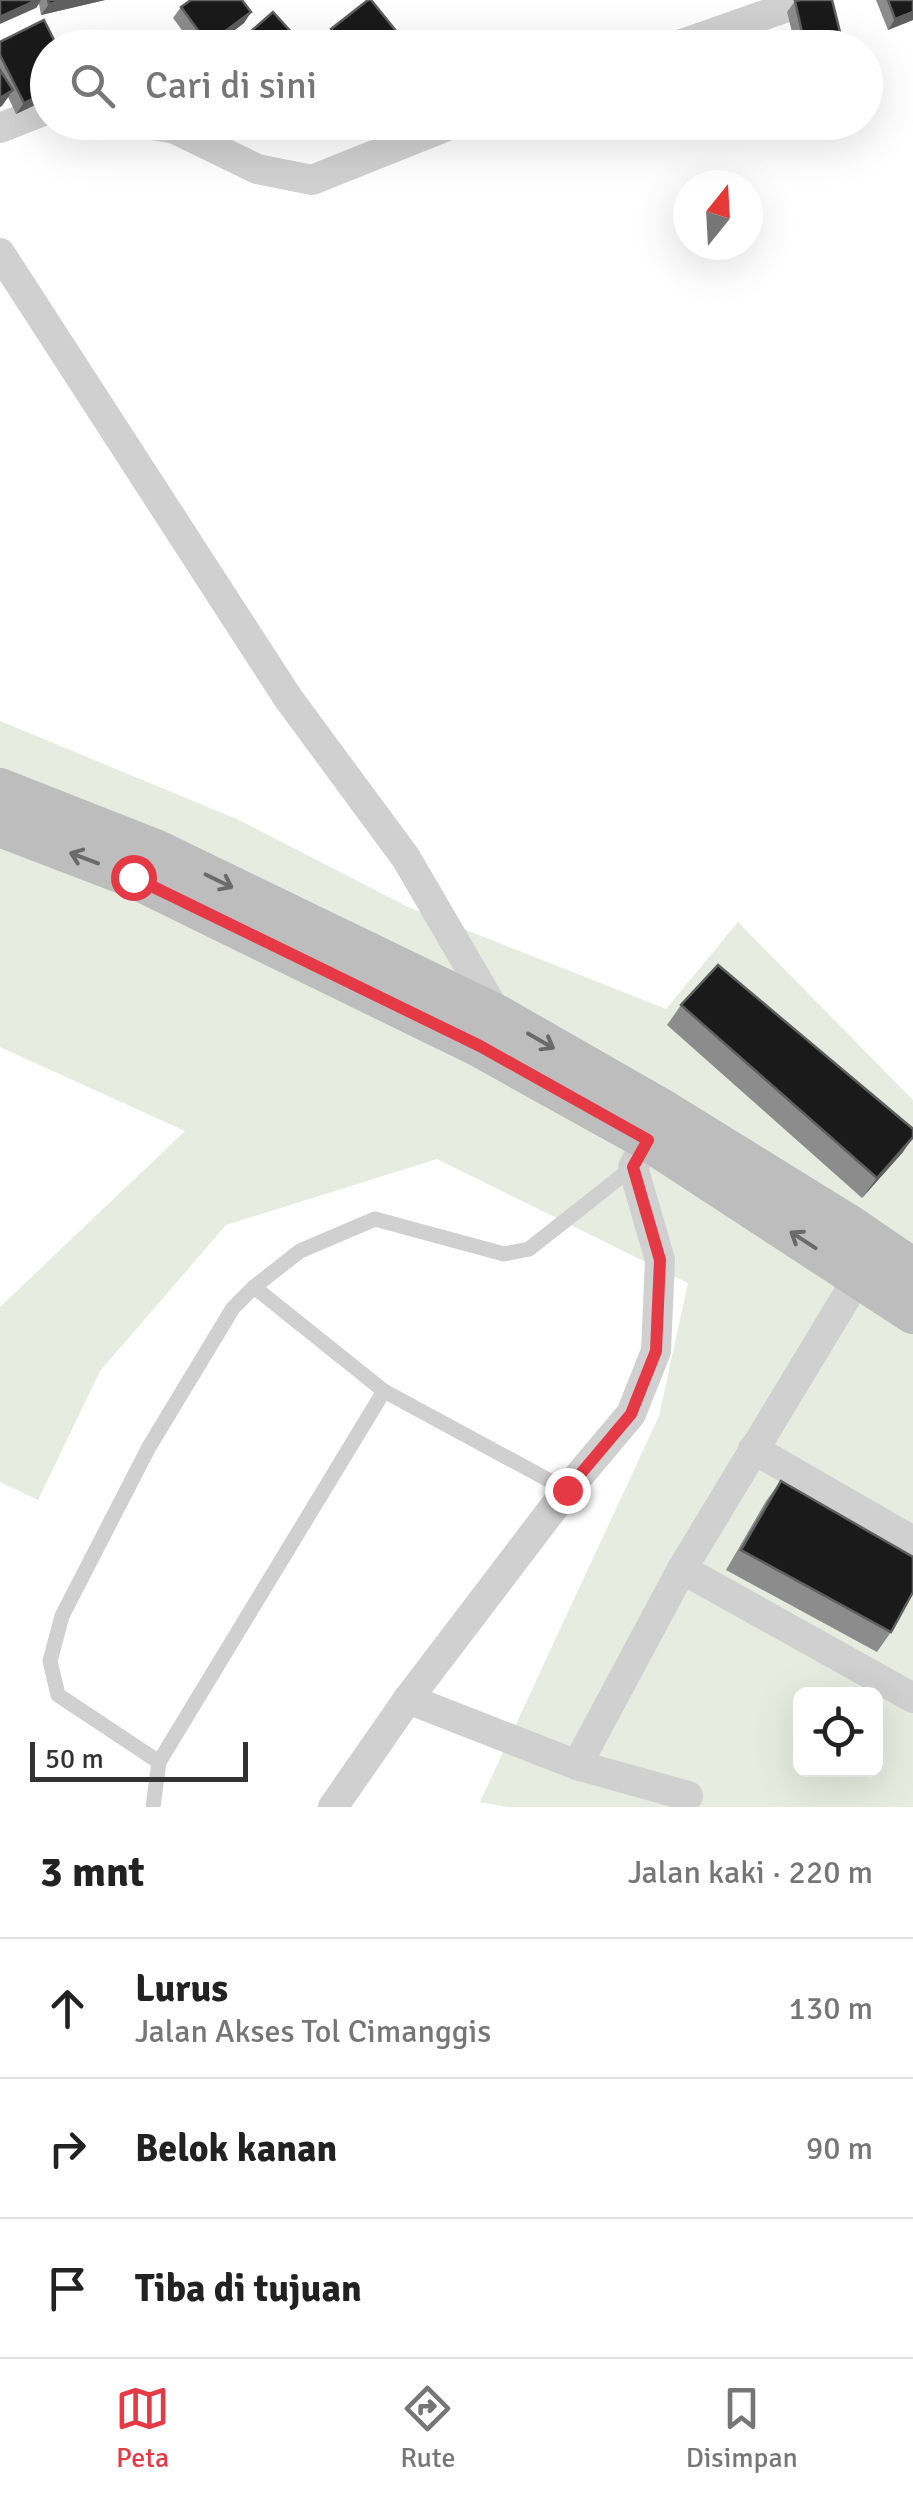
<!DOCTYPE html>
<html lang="id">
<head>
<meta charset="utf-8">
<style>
  body { margin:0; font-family:Signika,sans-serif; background:#f2f2f2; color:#222 }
  .controls { position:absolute; right:30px; bottom:30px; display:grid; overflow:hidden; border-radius:15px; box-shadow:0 10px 40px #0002 }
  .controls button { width:90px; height:90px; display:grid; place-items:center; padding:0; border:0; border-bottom:2px solid #e0e0e0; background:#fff; color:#222; font:50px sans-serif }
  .compass { position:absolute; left:673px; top:170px; width:90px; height:90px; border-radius:50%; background:#fff; box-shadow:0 10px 40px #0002; rotate:18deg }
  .scale { position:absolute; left:30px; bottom:25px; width:218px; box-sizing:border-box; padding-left:10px; border:5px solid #333; border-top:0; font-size:28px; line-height:35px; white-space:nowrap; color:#333; -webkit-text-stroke:8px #fff; paint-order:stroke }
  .stop { position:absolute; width:30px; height:30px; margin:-22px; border:8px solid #e63946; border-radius:50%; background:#fff }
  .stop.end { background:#e63946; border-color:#fff; box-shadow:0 2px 10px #0008 }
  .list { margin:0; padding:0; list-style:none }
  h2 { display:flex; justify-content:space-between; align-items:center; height:130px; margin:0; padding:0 40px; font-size:42px }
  h2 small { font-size:32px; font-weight:400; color:#767676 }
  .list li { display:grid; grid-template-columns:65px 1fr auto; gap:30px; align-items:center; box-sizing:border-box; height:140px; padding:0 40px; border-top:2px solid #e0e0e0 }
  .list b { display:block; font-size:38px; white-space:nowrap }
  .list p { margin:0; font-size:32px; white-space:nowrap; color:#767676 }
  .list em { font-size:32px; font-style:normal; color:#767676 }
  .icon { flex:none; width:55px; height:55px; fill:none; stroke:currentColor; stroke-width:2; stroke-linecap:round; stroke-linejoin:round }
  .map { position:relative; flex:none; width:913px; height:1807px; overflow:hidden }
  .search { position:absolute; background:#fff; box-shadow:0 10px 40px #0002; left:30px; right:30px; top:30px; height:110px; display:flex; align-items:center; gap:25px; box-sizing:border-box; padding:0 35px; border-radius:55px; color:#767676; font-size:38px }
  .sheet { height:550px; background:#fff }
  nav { display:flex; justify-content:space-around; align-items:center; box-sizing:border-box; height:140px; border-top:2px solid #e0e0e0; background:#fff; font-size:28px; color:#767676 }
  nav a { display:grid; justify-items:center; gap:5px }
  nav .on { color:#e63946 }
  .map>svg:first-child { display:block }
  .green { fill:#e6ecdf; fill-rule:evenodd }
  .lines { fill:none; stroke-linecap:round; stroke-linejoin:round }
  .service { stroke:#d0d0d0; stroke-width:15 }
  .minor { stroke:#d0d0d0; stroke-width:30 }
  .secondary { stroke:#bdbdbd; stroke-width:42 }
  .wall { fill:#8c8c8c }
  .shaded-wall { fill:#5f5f5f }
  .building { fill:#1a1a1a; stroke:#5f5f5f; stroke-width:2.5 }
  .oneway { stroke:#6a6a6a }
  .route { stroke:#e63946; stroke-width:12 }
</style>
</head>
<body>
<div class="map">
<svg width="913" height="1807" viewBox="0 0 913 1807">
  <rect width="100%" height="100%" fill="#fff"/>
  <!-- green -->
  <path class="green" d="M0 721 239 820 408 907 666 1009 738 922 913 1100V1807H507L480 1802 659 1416 688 1283 437 1159 226 1225 100 1371 38 1500 0 1482V1307L185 1131 0 1047ZM800 1694H876V1770H800Z"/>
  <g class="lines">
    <!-- service -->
    <g class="service">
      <path d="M254 1287 384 1391 567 1490"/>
      <path d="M159 1762 384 1391"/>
      <path d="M153 1807 159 1762 58 1695 50 1661 62 1616 149 1447 233 1308 254 1287 300 1251 375 1219 504 1254 529 1249 633 1167"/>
    </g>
    <!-- minor -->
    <g class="minor">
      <path d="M671 48 807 0"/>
      <path d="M136 122 175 129 257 169 312 180 457 122"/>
      <path d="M0 128 48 109"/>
      <path d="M0 253 288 698 406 858 498 1016"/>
      <path d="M753 1449 913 1541"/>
      <path d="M682 1569 913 1698"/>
      <path d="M408 1699 577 1765 688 1796"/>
      <path d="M577 1765 682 1569 859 1276"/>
      <path d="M333 1807 408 1699 567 1490 631 1414 656 1351 660 1260 633 1167 656 1125"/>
    </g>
    <!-- secondary -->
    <g class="secondary">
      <path d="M0 789 155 850 498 1016 664 1111 845 1223 913 1269"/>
      <path d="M0 826 133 877 479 1046 648 1140 913 1313"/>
    </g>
  </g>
  <!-- wall -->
  <g class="wall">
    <path d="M0 0H105L41 15 39 4 36 8Z"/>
    <path d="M876 0H913V20L888 30Z"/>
    <path d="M795 1 832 43 815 48H796L787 12Z"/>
    <path d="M181 7 251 12 244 23 211 48H195L173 18Z"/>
    <path d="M331 29 397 32 389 43 383 48H329L323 40Z"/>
    <path d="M0 42 48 48V99L16 114 8 97 0 107Z"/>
    <path d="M681 1005 903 1152 862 1198 667 1025Z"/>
    <path d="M781 1481 891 1632 877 1652 726 1570 766 1501Z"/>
  </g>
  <!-- shaded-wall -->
  <g class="shaded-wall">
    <path d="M37 0H41L36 8 0 24V17Z"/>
    <path d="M67 0H105L41 15 49 4Z"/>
    <path d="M251 12 244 23 211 48H206L208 44Z"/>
    <path d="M913 12V20L888 30 895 19Z"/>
    <path d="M397 32 389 43 383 48H377Z"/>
    <path d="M840 32 832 43 815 48H800L804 41Z"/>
    <path d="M13 90 2 106 0 107V98Z"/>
    <path d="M48 91V99L16 114 24 103Z"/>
    <path d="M913 1137 903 1152 862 1198 877 1178Z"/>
  </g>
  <!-- building -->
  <g class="building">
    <path d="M0 0H37L0 17Z"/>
    <path d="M48 0H67L49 4Z"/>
    <path d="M191 0H242L251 12 208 44 181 7Z"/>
    <path d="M368 0H371L397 32 377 48H345L331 29Z"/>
    <path d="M801 0H832L840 32 804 41 795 1Z"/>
    <path d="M888 0H913V12L895 19Z"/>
    <path d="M273 12 304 46 303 48 233 47Z"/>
    <path d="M44 20 58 48H48V91L24 103 0 55V42Z"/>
    <path d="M740 35 742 48H688L687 42Z"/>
    <path d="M0 70 13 90 0 98Z"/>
    <path d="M718 965 913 1129V1137L877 1178 681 1005Z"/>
    <path d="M781 1481 913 1557V1592L891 1632 741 1550Z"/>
  </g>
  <!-- one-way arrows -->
  <defs><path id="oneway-shaft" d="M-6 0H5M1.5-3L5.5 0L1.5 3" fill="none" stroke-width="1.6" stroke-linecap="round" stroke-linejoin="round" transform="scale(2.5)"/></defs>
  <g class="oneway">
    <use href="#oneway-shaft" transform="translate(84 858) rotate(-159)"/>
    <use href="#oneway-shaft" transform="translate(219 881) rotate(26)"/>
    <use href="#oneway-shaft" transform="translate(541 1041) rotate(30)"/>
    <use href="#oneway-shaft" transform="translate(803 1240) rotate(-147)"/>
  </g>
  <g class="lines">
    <!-- route -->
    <path class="route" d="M133 877 480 1046 648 1140 633 1167 660 1260 656 1351 631 1414 567 1490"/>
  </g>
</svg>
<div class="controls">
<button><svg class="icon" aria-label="locate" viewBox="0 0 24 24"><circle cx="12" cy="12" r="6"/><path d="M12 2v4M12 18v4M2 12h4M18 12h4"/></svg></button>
</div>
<svg class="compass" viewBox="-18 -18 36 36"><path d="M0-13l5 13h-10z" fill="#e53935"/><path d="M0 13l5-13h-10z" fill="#767676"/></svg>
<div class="scale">50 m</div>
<div class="stop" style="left:133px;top:877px"></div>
<div class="stop end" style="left:567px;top:1490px"></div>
<div class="search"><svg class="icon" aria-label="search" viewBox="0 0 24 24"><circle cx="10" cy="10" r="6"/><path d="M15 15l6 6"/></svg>Cari di sini</div>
</div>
<section class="sheet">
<h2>3 mnt<small>Jalan kaki · 220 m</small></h2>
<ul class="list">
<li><svg class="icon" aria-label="ahead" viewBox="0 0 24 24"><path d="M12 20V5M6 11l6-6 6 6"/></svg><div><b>Lurus</b><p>Jalan Akses Tol Cimanggis</p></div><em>130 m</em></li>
<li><svg class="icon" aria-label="right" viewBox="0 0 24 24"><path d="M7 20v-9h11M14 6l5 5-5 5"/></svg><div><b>Belok kanan</b></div><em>90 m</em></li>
<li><svg class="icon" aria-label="arrive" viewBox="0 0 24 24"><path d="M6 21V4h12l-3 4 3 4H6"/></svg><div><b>Tiba di tujuan</b></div></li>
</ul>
</section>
<nav>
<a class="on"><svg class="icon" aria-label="map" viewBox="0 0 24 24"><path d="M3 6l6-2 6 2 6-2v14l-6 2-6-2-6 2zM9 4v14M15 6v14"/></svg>Peta</a>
<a><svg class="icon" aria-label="directions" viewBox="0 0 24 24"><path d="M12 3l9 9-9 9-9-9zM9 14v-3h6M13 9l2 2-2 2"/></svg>Rute</a>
<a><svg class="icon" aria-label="saved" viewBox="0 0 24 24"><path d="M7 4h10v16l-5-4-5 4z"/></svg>Disimpan</a>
</nav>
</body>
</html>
